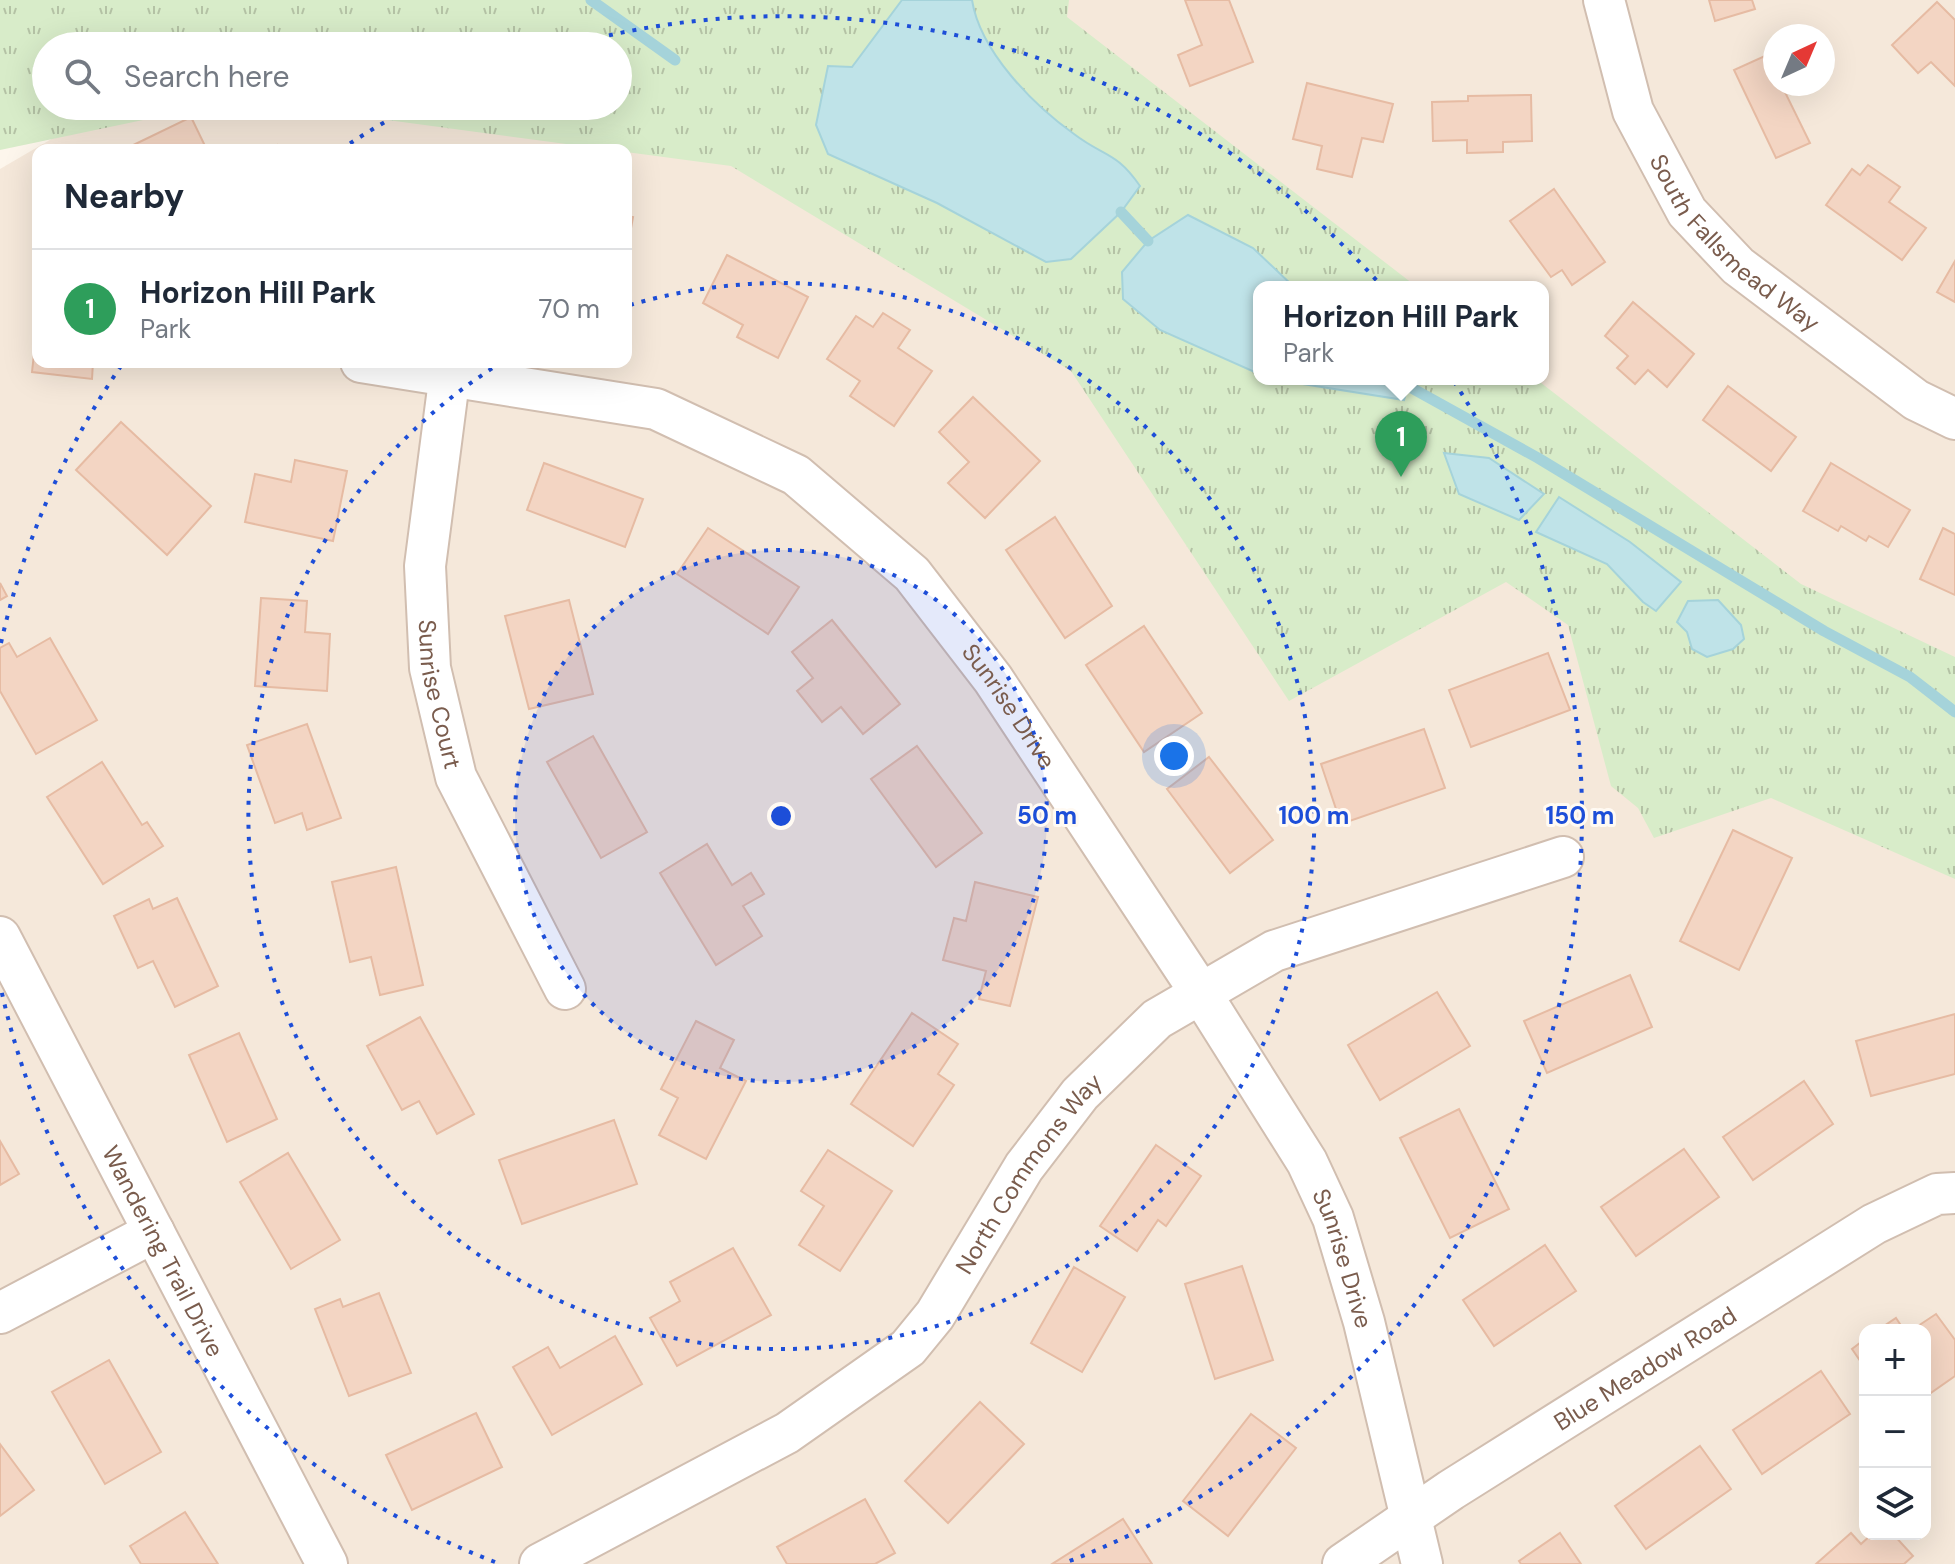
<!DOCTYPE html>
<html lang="en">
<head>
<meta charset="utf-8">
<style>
  body { margin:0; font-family:"DM Sans",sans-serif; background:#f6f6f7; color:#1f2937 }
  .controls { position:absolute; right:24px; bottom:24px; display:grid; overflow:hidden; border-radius:16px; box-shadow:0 8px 32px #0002 }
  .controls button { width:72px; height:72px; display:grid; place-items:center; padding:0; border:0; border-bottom:2px solid #e0e1e3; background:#fff; color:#1f2937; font:40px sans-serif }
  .compass { position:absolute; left:1763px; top:24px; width:72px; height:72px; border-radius:50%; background:#fff; box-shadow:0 8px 32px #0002; rotate:44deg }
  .you { position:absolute; left:1174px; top:756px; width:28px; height:28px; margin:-20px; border:6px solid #fff; border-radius:50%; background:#1a73e8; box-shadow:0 0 0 12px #1a73e833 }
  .badge { display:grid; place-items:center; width:52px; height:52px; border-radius:50%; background:#e76f51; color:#fff; font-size:26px; font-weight:700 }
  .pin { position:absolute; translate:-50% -66px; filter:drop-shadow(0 2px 4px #0008) }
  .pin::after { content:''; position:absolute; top:42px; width:28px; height:24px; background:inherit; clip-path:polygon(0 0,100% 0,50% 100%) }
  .popup { position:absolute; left:1253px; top:281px; width:296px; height:104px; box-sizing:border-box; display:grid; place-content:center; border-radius:16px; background:#fff; filter:drop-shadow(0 2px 6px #0005); font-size:26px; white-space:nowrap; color:#747a83 }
  .popup b { font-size:30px; color:#1f2937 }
  .popup::after { content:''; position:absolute; left:50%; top:100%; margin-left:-16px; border:16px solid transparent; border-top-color:#fff }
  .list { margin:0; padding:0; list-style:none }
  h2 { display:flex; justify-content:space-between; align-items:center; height:104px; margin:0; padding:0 32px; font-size:34px }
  h2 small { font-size:26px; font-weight:400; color:#747a83 }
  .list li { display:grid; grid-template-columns:52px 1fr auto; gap:24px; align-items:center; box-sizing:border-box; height:120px; padding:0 32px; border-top:2px solid #e0e1e3 }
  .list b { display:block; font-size:30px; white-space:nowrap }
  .list p { margin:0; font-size:26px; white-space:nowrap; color:#747a83 }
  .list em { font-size:26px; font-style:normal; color:#747a83 }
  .icon { flex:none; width:44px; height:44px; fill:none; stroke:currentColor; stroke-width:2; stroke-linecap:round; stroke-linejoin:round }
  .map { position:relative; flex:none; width:1955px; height:1564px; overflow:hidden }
  .search { position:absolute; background:#fff; box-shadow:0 8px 32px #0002; left:32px; top:32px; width:600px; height:88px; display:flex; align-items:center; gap:20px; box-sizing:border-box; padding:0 28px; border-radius:44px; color:#747a83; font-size:30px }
  .panel { position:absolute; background:#fff; box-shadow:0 8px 32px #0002; left:32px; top:144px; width:600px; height:224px; border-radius:16px }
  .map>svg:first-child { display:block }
  .residential { fill:#f5e8da; fill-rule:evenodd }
  .park { fill:url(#park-tufts) }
  .water { fill:#bfe3e8; stroke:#a5d3da; stroke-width:2 }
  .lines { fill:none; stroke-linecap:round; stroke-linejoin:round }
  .stream { stroke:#a5d3da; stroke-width:11 }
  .building { fill:#f3d5c3; stroke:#e6bba3; stroke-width:2 }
  .minor-casing { stroke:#d1beb0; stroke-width:44 }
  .minor { stroke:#fff; stroke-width:40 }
  .ring { fill:none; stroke:#1d4ed8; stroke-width:4; stroke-dasharray:4 8 }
  .labels { text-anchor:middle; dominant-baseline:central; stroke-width:6; stroke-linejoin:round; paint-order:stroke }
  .street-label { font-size:24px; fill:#7a5c4d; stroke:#fffaf3 }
  .centre { fill:#1d4ed8; stroke:#fffaf3; stroke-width:4 }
  .ring-label { font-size:24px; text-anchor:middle; font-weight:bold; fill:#1d4ed8; stroke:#fffaf3; stroke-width:6; stroke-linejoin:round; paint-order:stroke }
</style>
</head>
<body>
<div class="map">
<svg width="1955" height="1564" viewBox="0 0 1955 1564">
  <defs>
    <pattern id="park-tufts" width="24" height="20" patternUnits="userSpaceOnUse" patternTransform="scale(2)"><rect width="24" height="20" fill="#d8ecc9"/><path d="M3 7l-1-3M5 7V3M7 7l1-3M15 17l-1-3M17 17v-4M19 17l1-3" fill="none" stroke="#b4c2a5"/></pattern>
  </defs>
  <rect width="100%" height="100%" fill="#fdf6ec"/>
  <!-- residential -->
  <path class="residential" d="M858 0H1955V1564H0V169L108 106H618ZM1775 36H1823V84H1775ZM38 150H626V362H38ZM1259 287H1543V379H1259ZM1865 1330H1925V1534H1865Z"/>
  <!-- park -->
  <path class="park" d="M0 0H1069L1067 17 1417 287H1259V379H1536L1801 584 1955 657V879L1771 798 1654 838 1638 808 1611 786 1568 625 1506 582 1289 701 1071 371 731 166 283 106H618V46H46V106H210L0 150Z"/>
  <!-- water -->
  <g class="water">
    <path d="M902 0H972C980 51 1033 105 1074 134 1104 157 1116 151 1140 186L1121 212 1071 259 1046 262 937 203 828 154 816 125 828 66 852 67Z"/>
    <path d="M1188 215 1253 248 1294 287H1259V374L1160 330 1123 299 1122 272 1148 241Z"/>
    <path d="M1271 379H1410L1404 400Z"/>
    <path d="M1444 453 1489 458 1544 494 1519 520 1459 494Z"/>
    <path d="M1559 497 1630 542 1681 582 1656 611 1643 602 1607 564 1536 532Z"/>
    <path d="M1718 600 1741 625 1744 639 1733 649 1707 657 1692 649 1687 632 1677 622 1688 601Z"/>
  </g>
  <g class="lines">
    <!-- stream -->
    <g class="stream">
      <path d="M591 0 675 60"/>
      <path d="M1121 212 1148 241"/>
      <path d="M1408 386 1538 458 1824 631 1910 677 1955 712"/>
    </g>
  </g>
  <!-- building -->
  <g class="building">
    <path d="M1185 0H1229L1253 62 1190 86 1178 55 1202 45Z"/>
    <path d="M1709 0H1752L1755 9 1715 21Z"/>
    <path d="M1937 2 1955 20V86L1931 62 1918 73 1892 45Z"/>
    <path d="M1767 55 1775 71V84H1781L1810 143 1776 158 1734 70Z"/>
    <path d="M1307 83 1393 104 1383 142 1362 138 1352 177 1317 169 1322 146 1293 139Z"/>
    <path d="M1531 95 1532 141 1503 142V152L1467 153V140L1433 141 1432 102 1468 101V96Z"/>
    <path d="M191 117 207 150H123Z"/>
    <path d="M278 145 311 150H277Z"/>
    <path d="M1868 165 1900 187 1889 202 1926 228 1902 260 1826 205 1852 169 1860 175Z"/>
    <path d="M1554 189 1605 262 1572 285 1562 270 1551 277 1510 221Z"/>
    <path d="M626 216 633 217 626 256Z"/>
    <path d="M727 255 808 297 778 358 737 337 743 325 703 303Z"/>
    <path d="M1955 261V302L1937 292Z"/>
    <path d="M1633 302 1694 354 1667 387 1648 370 1635 384 1617 368 1628 356 1605 336Z"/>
    <path d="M883 313 910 330 898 348 932 371 894 426 850 396 860 381 827 359 856 316 873 327Z"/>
    <path d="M38 317V362H93L92 379 32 372Z"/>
    <path d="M1728 386 1796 437 1771 471 1703 420Z"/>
    <path d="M973 397 1040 461 985 518 948 483 969 462 939 432Z"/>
    <path d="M121 422 211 506 167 555 76 470Z"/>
    <path d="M295 460 347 471 333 541 245 522 255 474 291 482Z"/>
    <path d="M544 463 643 499 625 547 527 510Z"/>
    <path d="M1831 463 1910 510 1888 547 1869 536 1866 541 1841 526 1838 531 1803 511Z"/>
    <path d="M1055 517 1112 606 1065 638 1006 550Z"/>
    <path d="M708 528 799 587 768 634 677 574Z"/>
    <path d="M1943 528 1955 534V595L1920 579Z"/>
    <path d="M0 583 7 596 0 600Z"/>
    <path d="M261 598 307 601 305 632 330 634 327 691 255 686Z"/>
    <path d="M569 600 593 694 529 709 505 616Z"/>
    <path d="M832 620 900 704 863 734 841 707 822 722 797 691 813 678 792 652Z"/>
    <path d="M1144 626 1202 713 1144 752 1086 665Z"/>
    <path d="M50 638 97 720 36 754 0 691V648L9 643 17 657Z"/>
    <path d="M1548 653 1570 710 1471 747 1449 690Z"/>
    <path d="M307 724 341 818 307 830 302 813 275 823 247 745Z"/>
    <path d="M1424 729 1445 788 1341 824 1321 764Z"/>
    <path d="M593 736 647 832 601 858 547 762Z"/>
    <path d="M917 746 982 833 936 867 871 779Z"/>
    <path d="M1209 757 1273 840 1230 873 1167 789Z"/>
    <path d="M102 762 142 825 147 822 163 846 103 884 47 797Z"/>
    <path d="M1733 830 1792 858 1739 970 1680 941Z"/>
    <path d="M707 844 732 885 751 873 764 894 743 906 762 936 716 965 660 873Z"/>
    <path d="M396 867 423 985 380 995 371 957 350 962 332 882Z"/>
    <path d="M975 882 1038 897 1010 1006 979 999 986 971 943 960 954 918 966 921Z"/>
    <path d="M177 898 218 986 175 1007 153 961 138 968 114 916 149 899 153 909Z"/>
    <path d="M1630 975 1652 1027 1547 1073 1524 1021Z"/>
    <path d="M1437 992 1470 1046 1380 1100 1348 1045Z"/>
    <path d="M912 1013 958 1044 938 1074 954 1085 913 1146 851 1104Z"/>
    <path d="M1955 1014V1074L1871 1096 1856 1041Z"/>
    <path d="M420 1017 474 1114 437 1134 419 1101 402 1110 367 1046Z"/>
    <path d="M696 1021 734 1040 720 1068 746 1081 706 1159 659 1135 678 1098 661 1089Z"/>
    <path d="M239 1033 277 1119 227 1142 189 1055Z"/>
    <path d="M1804 1081 1833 1124 1753 1180 1723 1137Z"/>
    <path d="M1459 1109 1509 1209 1450 1238 1400 1138Z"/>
    <path d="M614 1120 637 1184 522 1224 499 1160Z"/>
    <path d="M0 1141 19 1174 0 1185Z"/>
    <path d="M1156 1145 1201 1176 1166 1226 1158 1220 1137 1251 1100 1226Z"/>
    <path d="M1684 1149 1719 1197 1636 1256 1601 1207Z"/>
    <path d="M828 1150 892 1191 840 1271 799 1245 824 1206 801 1191Z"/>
    <path d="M288 1153 340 1240 291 1269 240 1182Z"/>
    <path d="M1545 1245 1576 1291 1494 1346 1463 1300Z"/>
    <path d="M733 1248 771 1315 677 1366 650 1318 680 1301 670 1282Z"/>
    <path d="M1242 1266 1273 1360 1215 1379 1185 1284Z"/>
    <path d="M1074 1267 1125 1297 1082 1372 1031 1343Z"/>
    <path d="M379 1293 411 1373 349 1396 315 1309 340 1299 343 1307Z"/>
    <path d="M1936 1314 1955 1340V1376L1925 1397V1330H1912Z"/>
    <path d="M1896 1318 1904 1330H1878Z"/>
    <path d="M615 1336 642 1384 552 1435 513 1367 548 1347 560 1368Z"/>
    <path d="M1865 1339V1368L1852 1349Z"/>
    <path d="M109 1360 161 1452 105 1484 52 1392Z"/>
    <path d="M1821 1371 1850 1414 1762 1474 1733 1430Z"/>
    <path d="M980 1402 1024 1444 948 1523 905 1481Z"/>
    <path d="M476 1413 502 1467 412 1510 386 1455Z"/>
    <path d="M1251 1414 1296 1448 1228 1536 1183 1501Z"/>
    <path d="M0 1444 34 1490 0 1516Z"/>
    <path d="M1700 1446 1731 1489 1646 1549 1615 1506Z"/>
    <path d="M865 1499 895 1553 875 1564H787L777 1547Z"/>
    <path d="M185 1512 218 1564H141L130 1546Z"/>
    <path d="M1123 1519 1152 1564H1052Z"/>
    <path d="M1560 1533 1581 1564H1521L1519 1561Z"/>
    <path d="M1851 1533 1861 1544 1872 1534H1893L1913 1556 1904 1564H1816Z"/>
  </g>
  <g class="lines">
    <defs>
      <g id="minor">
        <path id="s1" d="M1604 0 1633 111 1687 212 1738 266 1916 400 1955 419"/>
        <path id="s2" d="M361 362 656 409 796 475 912 574 993 679 1200 992 1307 1162 1333 1218 1364 1322 1422 1564"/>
        <path id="s3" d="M450 373 425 566 430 668 456 777 565 989"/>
        <path id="s4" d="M0 937 327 1564"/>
        <path d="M0 1313 154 1232"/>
        <path id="s5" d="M540 1564 787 1433 908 1348 935 1315 1024 1167 1080 1094 1157 1019 1274 951 1563 857"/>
        <path id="s6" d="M1343 1564 1451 1490 1874 1224 1937 1194 1955 1193"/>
      </g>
    </defs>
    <!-- minor casing -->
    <use href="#minor" class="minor-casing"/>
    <!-- minor -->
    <use href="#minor" class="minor"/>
  </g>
  <!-- distance rings -->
  <circle cx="781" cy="816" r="266" fill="#1d4ed8" fill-opacity=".12"/>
  <g class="ring">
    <circle cx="781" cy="816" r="266"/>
    <path d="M630 305A533 533 0 1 1 499 364"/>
    <path d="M495 1562A799 799 0 0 1 1 989M1 643A799 799 0 0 1 123 363M340 150A799 799 0 0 1 412 107M574 44A799 799 0 0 1 1067 1562"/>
  </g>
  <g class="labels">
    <!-- street labels -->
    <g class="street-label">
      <text stroke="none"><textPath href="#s1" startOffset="284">South Fallsmead Way</textPath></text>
      <text stroke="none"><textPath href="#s3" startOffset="324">Sunrise Court</textPath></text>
      <text stroke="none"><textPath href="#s2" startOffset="770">Sunrise Drive</textPath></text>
      <text stroke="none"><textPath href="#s5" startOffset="640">North Commons Way</textPath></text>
      <text stroke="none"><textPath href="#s4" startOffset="354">Wandering Trail Drive</textPath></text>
      <text stroke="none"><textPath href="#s2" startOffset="1418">Sunrise Drive</textPath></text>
      <text stroke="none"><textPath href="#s6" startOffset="360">Blue Meadow Road</textPath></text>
    </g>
  </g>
  <circle cx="781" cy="816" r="12" class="centre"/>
  <g class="ring-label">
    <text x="1047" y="824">50 m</text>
    <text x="1314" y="824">100 m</text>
    <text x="1580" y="824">150 m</text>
  </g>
</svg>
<div class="controls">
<button>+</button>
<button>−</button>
<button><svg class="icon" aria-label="layers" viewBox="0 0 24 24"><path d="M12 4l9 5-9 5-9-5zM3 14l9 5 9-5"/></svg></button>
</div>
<svg class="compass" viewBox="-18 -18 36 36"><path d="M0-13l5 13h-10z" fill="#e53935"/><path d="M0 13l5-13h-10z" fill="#747a83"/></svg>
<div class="you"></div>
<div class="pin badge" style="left:1401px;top:477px;background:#2e9e5b">1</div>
<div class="popup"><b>Horizon Hill Park</b>Park</div>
<div class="search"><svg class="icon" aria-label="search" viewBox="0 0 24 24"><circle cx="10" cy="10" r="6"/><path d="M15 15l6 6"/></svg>Search here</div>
<section class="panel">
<h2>Nearby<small></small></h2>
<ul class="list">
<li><span class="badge" style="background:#2e9e5b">1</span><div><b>Horizon Hill Park</b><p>Park</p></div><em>70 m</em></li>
</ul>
</section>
</div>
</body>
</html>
